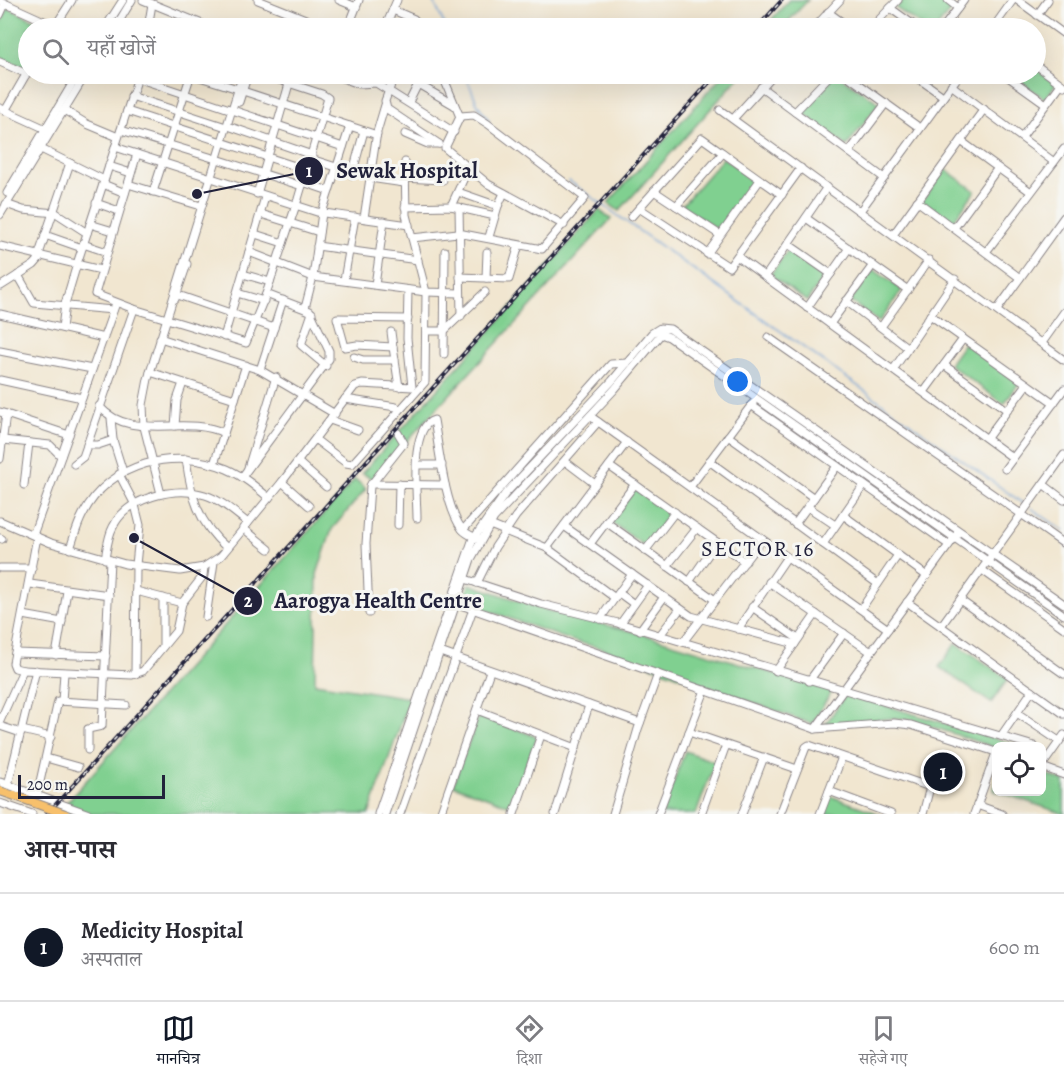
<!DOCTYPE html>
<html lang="hi">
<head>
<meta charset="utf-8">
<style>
  body { margin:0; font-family:Alegreya,"Noto Serif Devanagari",serif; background:#f2f2f3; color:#2b2b33 }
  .controls { position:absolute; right:18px; bottom:18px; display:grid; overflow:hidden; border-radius:9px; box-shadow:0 6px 24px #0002 }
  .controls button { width:54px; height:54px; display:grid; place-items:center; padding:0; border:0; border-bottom:2px solid #e1e1e2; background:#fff; color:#2b2b33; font:30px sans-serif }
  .scale { position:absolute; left:18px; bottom:15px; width:147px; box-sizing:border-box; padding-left:6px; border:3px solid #22223b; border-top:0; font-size:16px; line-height:21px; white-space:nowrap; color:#22223b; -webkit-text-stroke:4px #f6f6f2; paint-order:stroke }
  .you { position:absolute; left:738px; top:382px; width:21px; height:21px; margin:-15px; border:4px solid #fff; border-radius:50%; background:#1a73e8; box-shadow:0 0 0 9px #1a73e833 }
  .badge { display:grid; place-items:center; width:39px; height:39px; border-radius:50%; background:#111827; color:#fff; font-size:20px; font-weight:700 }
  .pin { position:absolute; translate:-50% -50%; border:3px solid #fff; box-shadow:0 2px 6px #0006 }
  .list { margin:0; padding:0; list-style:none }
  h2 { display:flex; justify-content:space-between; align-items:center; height:78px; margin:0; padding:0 24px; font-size:26px }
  h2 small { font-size:20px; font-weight:400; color:#7c7c81 }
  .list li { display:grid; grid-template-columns:39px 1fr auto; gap:18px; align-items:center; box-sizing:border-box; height:108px; padding:0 24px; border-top:2px solid #e1e1e2 }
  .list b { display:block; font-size:22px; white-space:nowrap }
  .list p { margin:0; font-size:20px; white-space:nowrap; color:#7c7c81 }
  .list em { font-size:20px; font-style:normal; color:#7c7c81 }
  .icon { flex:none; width:33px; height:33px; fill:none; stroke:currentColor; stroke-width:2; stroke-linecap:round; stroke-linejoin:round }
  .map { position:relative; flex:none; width:1064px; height:814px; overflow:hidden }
  .search { position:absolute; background:#fff; box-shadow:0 6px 24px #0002; left:18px; right:18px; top:18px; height:66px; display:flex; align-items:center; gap:15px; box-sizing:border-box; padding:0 21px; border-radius:33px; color:#7c7c81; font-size:22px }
  .sheet { height:186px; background:#fff }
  nav { display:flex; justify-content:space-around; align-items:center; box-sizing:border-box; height:84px; border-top:2px solid #e1e1e2; background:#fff; font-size:16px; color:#7c7c81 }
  nav a { display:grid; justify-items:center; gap:3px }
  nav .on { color:#111827 }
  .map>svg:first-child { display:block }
  .green { fill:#80d090; stroke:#517966; stroke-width:1.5 }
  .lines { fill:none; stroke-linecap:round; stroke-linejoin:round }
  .stream { stroke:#699dd5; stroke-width:1.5 }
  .minor-tunnel { stroke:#c8bfb2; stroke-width:7; stroke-dasharray:7 3.5; stroke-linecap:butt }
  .minor-casing { stroke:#8a8486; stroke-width:9 }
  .major-casing { stroke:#8a8486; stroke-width:10 }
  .minor { stroke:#fff; stroke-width:7 }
  .major { stroke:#f7c06c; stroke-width:8 }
  .rail-casing { stroke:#22223b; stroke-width:4 }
  .rail { stroke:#f6f6f2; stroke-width:1.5; stroke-dasharray:4.5; stroke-linecap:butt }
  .major-bridge-casing { stroke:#8a8486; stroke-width:10; stroke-linecap:butt }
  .major-bridge { stroke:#f7c06c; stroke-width:8 }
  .labels { text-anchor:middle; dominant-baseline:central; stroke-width:6; stroke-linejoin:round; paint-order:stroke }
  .neighbourhood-label { font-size:22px; letter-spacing:1.5px; fill:#22223b; stroke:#f6f6f2 }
  .leader { fill:none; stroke:#22223b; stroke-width:2 }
  .callout-dot { fill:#22223b; stroke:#f6f6f2; stroke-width:2 }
  .mark-label { font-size:18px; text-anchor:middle; font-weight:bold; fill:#fff }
  .callout-label { font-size:22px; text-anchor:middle; font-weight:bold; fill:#22223b; stroke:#f6f6f2; stroke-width:6; stroke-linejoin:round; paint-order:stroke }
</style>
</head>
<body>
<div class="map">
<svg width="1064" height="814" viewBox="0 0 1064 814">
  <rect width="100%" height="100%" fill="#f6f6f2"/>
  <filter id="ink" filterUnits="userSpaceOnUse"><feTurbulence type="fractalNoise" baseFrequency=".0167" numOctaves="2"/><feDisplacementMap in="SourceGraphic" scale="12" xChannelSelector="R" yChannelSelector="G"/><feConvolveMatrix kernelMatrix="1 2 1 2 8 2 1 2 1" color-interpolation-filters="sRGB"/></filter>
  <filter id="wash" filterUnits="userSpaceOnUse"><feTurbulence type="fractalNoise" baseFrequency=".008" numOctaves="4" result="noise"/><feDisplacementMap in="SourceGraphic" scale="24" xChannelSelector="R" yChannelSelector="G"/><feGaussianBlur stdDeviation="1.35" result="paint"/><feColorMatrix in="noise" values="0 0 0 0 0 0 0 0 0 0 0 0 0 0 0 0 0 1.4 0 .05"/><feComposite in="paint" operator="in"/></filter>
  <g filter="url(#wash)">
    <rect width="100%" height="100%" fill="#f1e6d0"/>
    <!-- green -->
    <g class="green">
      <path d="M789 0H808L782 28H764Z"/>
      <path d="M903 0H943L953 7 937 28H925L896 8Z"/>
      <path d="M8 8 49 27 28 28V60L24 68 0 57V25Z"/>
      <path d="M1036 69 1056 84 1045 99 1010 74H1036Z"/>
      <path d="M724 74H742L619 211 608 203Z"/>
      <path d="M836 74 879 103 847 146 800 111Z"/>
      <path d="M723 158 754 179 718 230 682 205Z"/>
      <path d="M945 169 975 191 952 223 922 201Z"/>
      <path d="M599 210 611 219 372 479 362 473Z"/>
      <path d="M789 249 826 275 807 301 770 275Z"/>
      <path d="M873 269 902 290 879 322 850 301Z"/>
      <path d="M964 343 1019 383 1004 404 949 364Z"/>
      <path d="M355 479 366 489 332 529 317 574 315 683 410 698 369 814H77L61 809Z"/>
      <path d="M635 488 670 513 646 547 611 522Z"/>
      <path d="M469 584 549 611 639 633 832 691 812 724 604 649 570 640 464 602Z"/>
      <path d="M956 643 1008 679 991 703 939 667Z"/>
      <path d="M846 694 1021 746 996 748 909 719 894 718 825 725Z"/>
      <path d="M479 715 537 737 511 806 453 785Z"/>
      <path d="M685 751 715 762 696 814H662Z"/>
      <path d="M1042 773 1064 781V814L993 790 996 780V792H1042Z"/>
      <path d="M830 796 880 814H823Z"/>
    </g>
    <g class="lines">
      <!-- stream -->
      <g class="stream">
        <path d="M433 0 446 28"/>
        <path d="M465 74 478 105 489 121"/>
        <path d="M569 181 1024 504"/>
        <path d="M1031 508 1064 531"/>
      </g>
    </g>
  </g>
  <g filter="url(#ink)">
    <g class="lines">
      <!-- minor-tunnel -->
      <path class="minor-tunnel" d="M392 427 398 433"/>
      <defs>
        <g id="minor">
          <path d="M143 0 212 28"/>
          <path d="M258 0 328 28"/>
          <path d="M339 0 356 7"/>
          <path d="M948 0 958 8"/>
          <path d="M1017 0 1064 34"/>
          <path d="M0 1 55 26"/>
          <path d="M890 8 918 28"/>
          <path d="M393 10 414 19 422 28"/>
          <path d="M828 12 850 28"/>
          <path d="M0 15 5 4"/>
          <path d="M1037 15 1048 0"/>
          <path d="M54 28 72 0"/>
          <path d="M105 28 123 0"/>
          <path d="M115 28 132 0"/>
          <path d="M148 28 152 4"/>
          <path d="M348 28 359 0"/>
          <path d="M385 28 397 0"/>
          <path d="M814 28 840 0"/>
          <path d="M871 28 898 0"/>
          <path d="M943 28 964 0"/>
          <path d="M993 28 1013 0"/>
          <path d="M0 62 27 74"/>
          <path d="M1036 65 1064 86"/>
          <path d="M190 74 238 89"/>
          <path d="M331 74 359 84 376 83 454 132"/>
          <path d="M395 74 385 101 387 109 439 144"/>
          <path d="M442 74 460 117 445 148 488 184 564 225"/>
          <path d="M845 74 920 128"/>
          <path d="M912 74 943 96"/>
          <path d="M1004 74 1046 104"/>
          <path d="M137 78 343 147"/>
          <path d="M418 84 454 105"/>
          <path d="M951 85 1054 162"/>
          <path d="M761 87 884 178"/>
          <path d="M243 91 377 135"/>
          <path d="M131 96 226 127"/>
          <path d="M239 102 248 74"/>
          <path d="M409 102 423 74"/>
          <path d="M0 108 48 130"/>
          <path d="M64 110 87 124 118 137"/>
          <path d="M720 110 1064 360"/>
          <path d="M5 111 28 71"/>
          <path d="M127 111 307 170"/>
          <path d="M795 112 831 74"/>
          <path d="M733 119 774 74"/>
          <path d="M231 127 312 155"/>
          <path d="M121 130 216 159"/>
          <path d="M405 134 428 144H439"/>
          <path d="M1022 137 1061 84"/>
          <path d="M961 141 1031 192"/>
          <path d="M115 147 317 212 409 225"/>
          <path d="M39 148 104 180"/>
          <path d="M849 152 886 103"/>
          <path d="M137 154 95 294 134 309 246 343 266 294 298 199 328 98 322 94 261 74"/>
          <path d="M311 159 336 167"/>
          <path d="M220 160 302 186"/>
          <path d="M109 166 131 173"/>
          <path d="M352 175 364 131"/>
          <path d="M370 178 404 183"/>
          <path d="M404 178 443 180"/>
          <path d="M303 182 329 191"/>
          <path d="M103 184 125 193"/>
          <path d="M128 184 201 206"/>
          <path d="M654 191 720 235"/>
          <path d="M153 192 191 74"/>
          <path d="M458 192 498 206"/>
          <path d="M7 193 78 74"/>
          <path d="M257 194 289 84"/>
          <path d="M917 201 1020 278"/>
          <path d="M96 203 119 211"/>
          <path d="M6 204 23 210 56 213 87 233"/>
          <path d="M451 206 468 169"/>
          <path d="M676 206 723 153"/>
          <path d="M405 207 451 206 495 216"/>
          <path d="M459 207 461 316"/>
          <path d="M639 208 729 267 801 168"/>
          <path d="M860 211 960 74"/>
          <path d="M261 214 319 232"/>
          <path d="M0 215 86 74"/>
          <path d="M631 217 702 138 782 195"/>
          <path d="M364 218 377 132 385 105"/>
          <path d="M806 218 908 290"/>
          <path d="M90 224 113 231"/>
          <path d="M954 228 998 168"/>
          <path d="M255 234 283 243"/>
          <path d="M45 235 82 248"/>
          <path d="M893 235 984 109"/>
          <path d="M489 237 498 206 504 193"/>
          <path d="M412 238 458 233 542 249 585 198 488 124 474 115 460 116"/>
          <path d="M83 244 107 252"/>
          <path d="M788 244 831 274"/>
          <path d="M0 246 101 270"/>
          <path d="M317 246 418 260"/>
          <path d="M249 252 313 277 426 292 460 293"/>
          <path d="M986 252 1064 149"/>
          <path d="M707 254 760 180"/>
          <path d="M38 257 70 163"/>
          <path d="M738 257 1013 458"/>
          <path d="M243 274 270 282"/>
          <path d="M18 275 34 303 113 310"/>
          <path d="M460 277 509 279 519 245"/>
          <path d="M765 277 827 187"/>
          <path d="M486 278 487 252"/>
          <path d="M344 280 355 217"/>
          <path d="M375 285 384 221"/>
          <path d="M1 286 34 265 41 257"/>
          <path d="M237 293 264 301"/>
          <path d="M175 294 274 328"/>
          <path d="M175 299 187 264"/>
          <path d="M846 301 908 348"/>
          <path d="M305 308 313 277 322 213 350 126"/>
          <path d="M807 308 849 248"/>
          <path d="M997 310 1064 217"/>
          <path d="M312 313 301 345 326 366"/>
          <path d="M0 314 104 338"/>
          <path d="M930 315 1054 403"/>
          <path d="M830 324 873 265"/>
          <path d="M881 327 929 260"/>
          <path d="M62 328 65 304 77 264 139 74"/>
          <path d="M427 331H444L485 292"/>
          <path d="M391 332 393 347 357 345 345 347 337 318 408 319"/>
          <path d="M224 337 265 197"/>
          <path d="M768 337 1064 544"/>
          <path d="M160 338 260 370 335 414"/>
          <path d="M1042 343 1064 312"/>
          <path d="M393 347 399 387"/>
          <path d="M0 351 92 369"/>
          <path d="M444 354 445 251"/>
          <path d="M354 357 363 360H395"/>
          <path d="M944 365 1007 410"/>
          <path d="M260 370 283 300"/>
          <path d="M893 370 955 279"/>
          <path d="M150 372 235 399"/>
          <path d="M0 380 82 398"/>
          <path d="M924 392 963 339"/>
          <path d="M345 399 396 407"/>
          <path d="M751 405 949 545"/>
          <path d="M99 406C132 443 184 414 224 433"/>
          <path d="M0 412 69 435"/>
          <path d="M590 416 888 629"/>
          <path d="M111 418 113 440 123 472"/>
          <path d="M330 420 358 430"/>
          <path d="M175 426 177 400 183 383"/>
          <path d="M728 436 814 498"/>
          <path d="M987 438 1027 384"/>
          <path d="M3 440 50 445 61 456"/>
          <path d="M316 440 346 463 352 464 425 382 426 292 406 215 405 162"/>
          <path d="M87 445H98L113 440"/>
          <path d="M0 459 6 414"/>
          <path d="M186 459C191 496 198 523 227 548"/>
          <path d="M709 461 878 584"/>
          <path d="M298 462 326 487"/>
          <path d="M566 462 595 484"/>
          <path d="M74 464 83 457 134 309"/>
          <path d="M214 464 246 365"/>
          <path d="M417 465H442"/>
          <path d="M609 466 745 562"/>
          <path d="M248 468 276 377"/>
          <path d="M1005 469 1064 389"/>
          <path d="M119 474 135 505 140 525 136 565 135 674"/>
          <path d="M242 477 329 359V351L310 311 266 294"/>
          <path d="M282 482 309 506"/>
          <path d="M371 484 445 485"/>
          <path d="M1043 484 1064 500"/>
          <path d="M24 485 29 443"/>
          <path d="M690 487 753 403"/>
          <path d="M161 494 144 427 143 405 148 379 243 74"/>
          <path d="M808 507 835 525"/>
          <path d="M843 515 927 576"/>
          <path d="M417 518C417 495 409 427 434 420 439 448 445 507 462 529 466 534 472 536 478 539"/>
          <path d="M0 521 51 543 125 564 180 571 204 567 221 556 282 482 355 386 362 384 412 387 407 338 408 290"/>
          <path d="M606 522 715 600"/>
          <path d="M795 524 837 466"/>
          <path d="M398 525 399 484"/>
          <path d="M490 525 547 548"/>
          <path d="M564 526 691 616 795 644"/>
          <path d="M243 528 269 549"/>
          <path d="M463 530 611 364 627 363"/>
          <path d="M33 535 116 303"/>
          <path d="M0 538 2 539"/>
          <path d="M590 544 635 484"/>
          <path d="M823 544 864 485"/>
          <path d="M70 549C74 537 77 525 83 514 110 462 175 447 227 469 243 476 256 487 269 498"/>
          <path d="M645 551 675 512"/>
          <path d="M105 559C107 548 108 536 113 527 127 497 175 486 205 495 221 500 234 512 248 523"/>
          <path d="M667 566 697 528"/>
          <path d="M0 568H32"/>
          <path d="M982 570 1064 628"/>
          <path d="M462 578 541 604 622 624 1034 746"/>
          <path d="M689 582 717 542"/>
          <path d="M769 582 871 652"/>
          <path d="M477 583 495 547 516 516 598 422"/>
          <path d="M30 584 109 595"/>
          <path d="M136 591 182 603 203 576 204 567"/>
          <path d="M619 593 634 604"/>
          <path d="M163 598V646"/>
          <path d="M615 598 547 548 627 442"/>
          <path d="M960 600 1064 674"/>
          <path d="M452 602 815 729 894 723 911 725 996 752"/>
          <path d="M907 602 1064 714"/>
          <path d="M752 607 798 639"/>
          <path d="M861 609 898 555"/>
          <path d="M369 613 366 544 370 486 404 443 398 433"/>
          <path d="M23 615 62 622"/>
          <path d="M206 617 214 562"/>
          <path d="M600 619 632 574"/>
          <path d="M620 624 648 585"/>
          <path d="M941 626 1064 455"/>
          <path d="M738 629 787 557"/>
          <path d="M640 630 664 597"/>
          <path d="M660 635 680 609"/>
          <path d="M683 642 762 539"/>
          <path d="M440 652 640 723"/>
          <path d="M15 653 106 656"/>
          <path d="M56 655 67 591"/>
          <path d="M23 670 132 675 143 671 176 631 182 603"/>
          <path d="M776 671 816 614"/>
          <path d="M809 681 844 633"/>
          <path d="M62 701 64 673"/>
          <path d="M477 710 576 748"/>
          <path d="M1017 713 1059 741"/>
          <path d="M0 721 23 670 15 668 13 663 37 537"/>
          <path d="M0 726 21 733"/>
          <path d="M815 729 957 534"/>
          <path d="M22 730 51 737"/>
          <path d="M689 732 797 769"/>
          <path d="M1001 736 1032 691"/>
          <path d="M88 750V729L102 726 110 560"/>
          <path d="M46 758 78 767"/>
          <path d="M1042 766 1064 735"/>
          <path d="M1042 767 1064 775"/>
          <path d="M0 782 89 814"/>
          <path d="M8 785 36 670"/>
          <path d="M829 791 891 814"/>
          <path d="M37 795 58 701 126 705"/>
          <path d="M0 803 32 814"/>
          <path d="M977 805 1002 814"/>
          <path d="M378 814 472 541 505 494 612 381 652 333 660 328 670 329 1064 604"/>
          <path d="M385 814 471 559 494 518 614 390 661 334 669 337 1064 615"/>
          <path d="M400 814 473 609"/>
          <path d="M440 814 490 671"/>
          <path d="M514 814 541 735"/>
          <path d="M555 814 589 705"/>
          <path d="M613 814 638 729 658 674"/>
          <path d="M658 814 705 690"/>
          <path d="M701 814 726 745"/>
          <path d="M742 814 764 757"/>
          <path d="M780 814 806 747 809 745 930 787 923 814"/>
          <path d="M820 814 842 757"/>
          <path d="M974 814 996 753"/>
        </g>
        <path id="major" d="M0 791 21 798"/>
      </defs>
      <!-- minor casing -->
      <use href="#minor" class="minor-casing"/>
      <!-- major casing -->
      <use href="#major" class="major-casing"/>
      <!-- minor -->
      <use href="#minor" class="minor"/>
      <!-- major -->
      <use href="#major" class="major"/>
      <defs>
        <g id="rail">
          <path d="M757 28 782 0"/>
          <path d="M47 814 717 74"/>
        </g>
      </defs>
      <!-- rail casing -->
      <use href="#rail" class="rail-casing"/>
      <!-- rail -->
      <use href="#rail" class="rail"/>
      <defs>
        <path id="major-bridge" d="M21 798 65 814"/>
      </defs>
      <!-- major-bridge casing -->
      <use href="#major-bridge" class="major-bridge-casing"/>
      <!-- major-bridge -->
      <use href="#major-bridge" class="major-bridge"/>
    </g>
  </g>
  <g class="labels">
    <!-- neighbourhood labels -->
    <g class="neighbourhood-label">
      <text x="758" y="549">SECTOR 16</text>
    </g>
  </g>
  <!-- callouts -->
  <path class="leader" d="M197 194L309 171M134 538L248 601"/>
  <g class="callout-dot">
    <circle cx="197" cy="194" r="6"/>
    <circle cx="134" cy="538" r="6"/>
    <circle cx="309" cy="171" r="15"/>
    <circle cx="248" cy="601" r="15"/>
  </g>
  <g class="mark-label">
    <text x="309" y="177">1</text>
    <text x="248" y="607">2</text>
  </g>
  <g class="callout-label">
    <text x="407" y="178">Sewak Hospital</text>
    <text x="378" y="608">Aarogya Health Centre</text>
  </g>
</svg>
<div class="controls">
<button><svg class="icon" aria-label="locate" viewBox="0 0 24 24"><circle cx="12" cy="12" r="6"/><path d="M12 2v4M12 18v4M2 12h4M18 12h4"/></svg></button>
</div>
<div class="scale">200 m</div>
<div class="you"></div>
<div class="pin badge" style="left:943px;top:772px">1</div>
<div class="search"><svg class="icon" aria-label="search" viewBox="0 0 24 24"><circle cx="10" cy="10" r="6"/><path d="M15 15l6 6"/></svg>यहाँ खोजें</div>
</div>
<section class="sheet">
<h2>आस-पास<small></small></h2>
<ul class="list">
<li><span class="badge">1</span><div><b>Medicity Hospital</b><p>अस्पताल</p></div><em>600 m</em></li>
</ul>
</section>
<nav>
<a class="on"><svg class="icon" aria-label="map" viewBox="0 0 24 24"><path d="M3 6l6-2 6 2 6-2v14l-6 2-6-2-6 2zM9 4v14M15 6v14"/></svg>मानचित्र</a>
<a><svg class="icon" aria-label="directions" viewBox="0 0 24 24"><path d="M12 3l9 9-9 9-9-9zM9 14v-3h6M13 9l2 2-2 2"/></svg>दिशा</a>
<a><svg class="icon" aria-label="saved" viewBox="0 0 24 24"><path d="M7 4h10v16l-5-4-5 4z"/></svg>सहेजे गए</a>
</nav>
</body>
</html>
